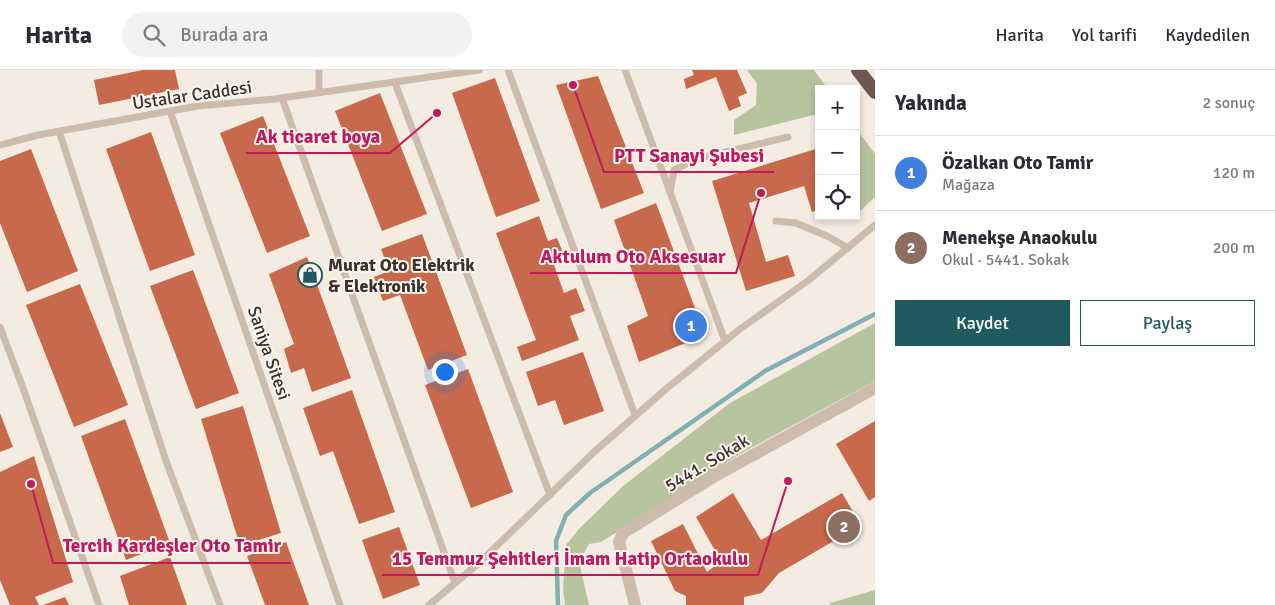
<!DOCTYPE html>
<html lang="tr">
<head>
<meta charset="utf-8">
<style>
  body { margin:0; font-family:Signika,sans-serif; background:#f2f2f3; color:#2b2b33 }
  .controls { position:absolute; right:15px; top:15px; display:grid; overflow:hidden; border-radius:0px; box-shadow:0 2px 8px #0003 }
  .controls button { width:45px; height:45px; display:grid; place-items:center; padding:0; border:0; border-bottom:1px solid #e1e1e2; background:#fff; color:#2b2b33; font:25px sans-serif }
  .you { position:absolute; left:444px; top:301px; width:18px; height:18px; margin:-12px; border:4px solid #fff; border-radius:50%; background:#1a73e8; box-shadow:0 0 0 8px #1a73e833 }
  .badge { display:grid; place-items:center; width:32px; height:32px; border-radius:50%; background:#1f5a5e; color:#fff; font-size:16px; font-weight:700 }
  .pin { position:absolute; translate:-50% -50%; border:2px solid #fff; box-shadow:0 1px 5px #0006 }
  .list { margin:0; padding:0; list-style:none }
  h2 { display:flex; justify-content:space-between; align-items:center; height:65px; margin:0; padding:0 20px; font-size:21px }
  h2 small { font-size:16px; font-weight:400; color:#7c7c81 }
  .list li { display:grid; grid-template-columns:32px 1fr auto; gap:15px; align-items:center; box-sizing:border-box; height:75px; padding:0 20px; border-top:1px solid #e1e1e2 }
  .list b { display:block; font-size:19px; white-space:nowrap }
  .list p { margin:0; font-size:16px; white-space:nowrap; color:#7c7c81 }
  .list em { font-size:16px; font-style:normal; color:#7c7c81 }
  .actions { display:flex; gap:10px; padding:15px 20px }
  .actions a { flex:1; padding:11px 0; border:1px solid #1f5a5e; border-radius:0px; text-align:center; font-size:18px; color:#1f5a5e }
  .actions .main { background:#1f5a5e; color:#fff }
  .icon { flex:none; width:28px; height:28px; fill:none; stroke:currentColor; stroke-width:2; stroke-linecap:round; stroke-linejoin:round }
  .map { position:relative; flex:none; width:875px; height:535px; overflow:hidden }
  header { display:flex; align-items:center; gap:30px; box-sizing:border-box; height:70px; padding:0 25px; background:#fff; border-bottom:1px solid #e1e1e2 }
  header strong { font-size:24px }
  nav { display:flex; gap:28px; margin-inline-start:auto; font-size:18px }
  .search { width:350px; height:45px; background:#f2f2f3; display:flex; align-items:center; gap:12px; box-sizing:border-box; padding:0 18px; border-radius:28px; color:#7c7c81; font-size:19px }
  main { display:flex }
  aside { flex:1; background:#fff }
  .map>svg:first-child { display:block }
  .green { fill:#b8c4a0 }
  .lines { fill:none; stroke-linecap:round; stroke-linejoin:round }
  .stream { stroke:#7fb0b2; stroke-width:4.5 }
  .building { fill:#c8694b }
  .service { stroke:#cdbbac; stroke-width:7 }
  .minor { stroke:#cdbbac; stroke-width:12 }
  .trunk { stroke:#6c584f; stroke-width:14 }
  .labels { text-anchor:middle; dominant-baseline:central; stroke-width:4; stroke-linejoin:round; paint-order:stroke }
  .street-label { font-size:18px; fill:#3b302b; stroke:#fbf5ee }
  .poi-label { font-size:18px; font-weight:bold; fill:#3b302b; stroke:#fbf5ee; text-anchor:start }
  .leader { fill:none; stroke:#c2185b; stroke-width:2 }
  .callout-dot { fill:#c2185b; stroke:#fbf5ee; stroke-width:2 }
  .callout-label { font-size:19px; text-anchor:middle; font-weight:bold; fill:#c2185b; stroke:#fbf5ee; stroke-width:4; stroke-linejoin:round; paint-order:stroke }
</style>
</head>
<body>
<header>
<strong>Harita</strong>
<div class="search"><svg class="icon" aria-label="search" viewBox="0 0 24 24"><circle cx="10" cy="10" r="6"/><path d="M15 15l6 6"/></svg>Burada ara</div>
<nav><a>Harita</a><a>Yol tarifi</a><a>Kaydedilen</a></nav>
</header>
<main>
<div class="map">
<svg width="875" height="535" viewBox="0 0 875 535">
  <rect width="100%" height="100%" fill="#f4ebe1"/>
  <!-- green -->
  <g class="green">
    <path d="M747 0H814L828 19H819V47L817 44 734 65V50L756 35 757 14Z"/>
    <path d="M856 58 875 84V127L856 145Z"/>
    <path d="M875 253V311L740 384 601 472 589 474 579 492 589 535H565L563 520 566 475 579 459 623 416 730 333Z"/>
    <path d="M875 520V535H830V533Z"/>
  </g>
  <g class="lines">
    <!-- stream -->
    <path class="stream" d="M558 535 556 471 566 445 590 423 765 301 875 244"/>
  </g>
  <!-- building -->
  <g class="building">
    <path d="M143 0H175L179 19 99 35 94 10Z"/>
    <path d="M692 0H737L747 23 738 27 741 36 729 41 716 7 686 19 684 9 694 5Z"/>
    <path d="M598 6 644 123 601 139 556 15Z"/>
    <path d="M495 8 540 131 496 147 452 23Z"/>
    <path d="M380 23 427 144 382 161 335 41Z"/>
    <path d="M263 46 310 166 267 183 220 63Z"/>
    <path d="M151 62 195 185 150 201 106 79Z"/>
    <path d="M819 78V140L812 142 804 116 749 133 766 192 788 185 795 206 746 221 712 111Z"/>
    <path d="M31 79 78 201 27 222 0 153V91Z"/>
    <path d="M656 133 705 265 639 292 627 256 648 246 614 150Z"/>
    <path d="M539 146 548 171 557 168 566 190 554 195 564 223 576 218 585 241 570 246 579 270 522 291 517 277 536 270 496 163Z"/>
    <path d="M422 164 467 285 428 300 400 225 383 231 374 207 389 201 381 179Z"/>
    <path d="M307 187 351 308 312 322 304 298 291 303 284 279 294 274 269 204Z"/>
    <path d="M193 200 239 323 196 339 150 216Z"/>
    <path d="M80 214 128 335 74 357 26 235Z"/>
    <path d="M583 282 604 341 564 355 555 330 538 336 526 302Z"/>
    <path d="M468 299 513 422 471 438 425 315Z"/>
    <path d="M352 320 395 442 359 454 333 381 320 386 303 338Z"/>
    <path d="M243 336 281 463 240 476 201 349Z"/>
    <path d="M0 343 13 377 0 382Z"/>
    <path d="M125 349 170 473 126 490 81 366Z"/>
    <path d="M875 351V427L869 431 836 374Z"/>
    <path d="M34 386 73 512 35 527 39 535H10L0 510V402Z"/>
    <path d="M733 423 761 470 842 423 861 455 779 503 762 523 744 527V535H686V526L675 521 651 471 683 454 707 502 721 491 696 447Z"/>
    <path d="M399 457 420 515 383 529 362 470Z"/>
    <path d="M286 472 309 535H265L247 486Z"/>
    <path d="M170 487 187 535H129L120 506Z"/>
    <path d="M65 527 69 535H43Z"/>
  </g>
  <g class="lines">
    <!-- service -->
    <g class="service">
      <path d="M319 0V23"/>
      <path d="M508 0 635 345"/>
      <path d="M625 0 725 271"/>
      <path d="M395 13 550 425"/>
      <path d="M282 28 455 513"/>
      <path d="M170 41 340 535"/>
      <path d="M59 61 166 391 220 535"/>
      <path d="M0 75 38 65 198 36 274 29 479 0"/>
      <path d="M670 122 674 100 696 89 788 67"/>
      <path d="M776 151 796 153 827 166 848 178"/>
      <path d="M0 257 23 318 99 535"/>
      <path d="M429 535 479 493 594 382 666 319 740 259 809 210 875 155"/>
    </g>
    <!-- minor -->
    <path class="minor" d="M635 535 619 472 623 463 715 406 875 318"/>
    <!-- trunk -->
    <path class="trunk" d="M858 0 875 22"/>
  </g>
  <!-- icons -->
  <defs>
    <symbol id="shop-ring" viewBox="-11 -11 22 22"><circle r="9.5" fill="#fbf5ee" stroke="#1f5a5e" stroke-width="1.5"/><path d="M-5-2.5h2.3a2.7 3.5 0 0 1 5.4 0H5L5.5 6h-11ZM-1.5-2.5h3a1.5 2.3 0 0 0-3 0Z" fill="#1f5a5e"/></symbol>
  </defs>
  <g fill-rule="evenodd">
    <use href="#shop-ring" x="296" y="191" width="28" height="28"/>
  </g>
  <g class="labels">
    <!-- street labels -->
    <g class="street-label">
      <text transform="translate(192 25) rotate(-8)">Ustalar Caddesi</text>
      <text transform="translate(269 283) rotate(71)">Saniya Sitesi</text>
      <text transform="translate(707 393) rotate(-31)">5441. Sokak</text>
    </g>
    <!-- poi labels -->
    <g class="poi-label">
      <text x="328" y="195">Murat Oto Elektrik<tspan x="328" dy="21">&amp; Elektronik</tspan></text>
    </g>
  </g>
  <!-- callouts -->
  <path class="leader" d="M437 43L390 83H246M573 15L604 102H774M761 123L736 203H530M31 414L53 493H291M788 411L758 505H382"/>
  <g class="callout-dot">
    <circle cx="437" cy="43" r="5"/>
    <circle cx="573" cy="15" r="5"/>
    <circle cx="761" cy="123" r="5"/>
    <circle cx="31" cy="414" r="5"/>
    <circle cx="788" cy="411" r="5"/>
  </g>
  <g class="callout-label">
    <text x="318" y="73">Ak ticaret boya</text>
    <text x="689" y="92">PTT Sanayi Şubesi</text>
    <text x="633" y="193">Aktulum Oto Aksesuar</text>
    <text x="172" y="482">Tercih Kardeşler Oto Tamir</text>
    <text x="570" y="495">15 Temmuz Şehitleri İmam Hatip Ortaokulu</text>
  </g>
</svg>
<div class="controls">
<button>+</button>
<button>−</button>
<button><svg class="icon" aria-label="locate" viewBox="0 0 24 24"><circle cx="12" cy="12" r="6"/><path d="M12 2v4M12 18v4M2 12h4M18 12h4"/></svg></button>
</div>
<div class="you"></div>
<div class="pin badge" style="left:691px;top:256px;background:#3f7fe0">1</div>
<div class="pin badge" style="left:844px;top:457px;background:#8d6e63">2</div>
</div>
<aside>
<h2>Yakında<small>2 sonuç</small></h2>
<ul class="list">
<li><span class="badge" style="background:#3f7fe0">1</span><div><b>Özalkan Oto Tamir</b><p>Mağaza</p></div><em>120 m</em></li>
<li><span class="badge" style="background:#8d6e63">2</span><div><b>Menekşe Anaokulu</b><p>Okul · 5441. Sokak</p></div><em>200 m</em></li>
</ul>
<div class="actions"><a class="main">Kaydet</a><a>Paylaş</a></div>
</aside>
</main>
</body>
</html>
